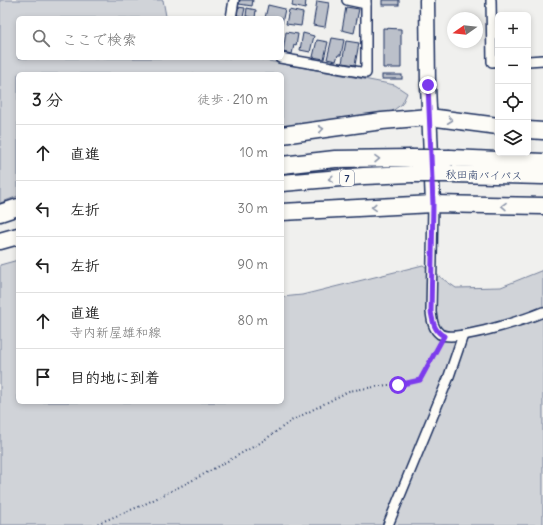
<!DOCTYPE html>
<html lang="ja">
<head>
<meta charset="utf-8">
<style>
  body { margin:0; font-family:Delius,"Klee One",sans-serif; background:#f2f2f2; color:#222 }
  .controls { position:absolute; right:12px; top:12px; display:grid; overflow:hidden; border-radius:6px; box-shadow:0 2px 6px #0003 }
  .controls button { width:36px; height:36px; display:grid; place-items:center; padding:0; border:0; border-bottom:1px solid #e0e0e0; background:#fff; color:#222; font:20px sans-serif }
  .compass { position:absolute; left:447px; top:12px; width:36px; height:36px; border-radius:50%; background:#fff; box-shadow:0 2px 6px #0003; rotate:256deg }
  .stop { position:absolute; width:12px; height:12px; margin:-9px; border:3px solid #7c3aed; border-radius:50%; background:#fff }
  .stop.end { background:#7c3aed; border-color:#fff; box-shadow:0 1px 4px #0008 }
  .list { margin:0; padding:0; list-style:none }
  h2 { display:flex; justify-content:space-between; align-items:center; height:52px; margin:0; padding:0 16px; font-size:17px }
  h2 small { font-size:13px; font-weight:400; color:#767676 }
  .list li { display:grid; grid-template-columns:26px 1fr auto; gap:12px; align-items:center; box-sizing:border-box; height:56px; padding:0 16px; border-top:1px solid #e0e0e0 }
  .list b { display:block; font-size:15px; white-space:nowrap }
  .list p { margin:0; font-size:13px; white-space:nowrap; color:#767676 }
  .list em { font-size:13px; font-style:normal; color:#767676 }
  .icon { flex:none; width:22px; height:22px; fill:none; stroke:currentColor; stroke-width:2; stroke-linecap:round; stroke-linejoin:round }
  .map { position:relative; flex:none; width:543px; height:525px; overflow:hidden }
  .search { position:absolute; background:#fff; box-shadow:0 2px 6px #0003; left:16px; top:16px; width:268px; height:44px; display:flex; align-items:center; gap:10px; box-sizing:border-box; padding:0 14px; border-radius:6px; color:#767676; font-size:15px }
  .panel { position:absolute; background:#fff; box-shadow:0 2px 6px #0003; left:16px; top:72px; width:268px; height:332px; border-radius:6px }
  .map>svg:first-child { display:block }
  .green { fill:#d0d3d8; stroke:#76819b }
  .building { fill:#bbc0ca; stroke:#1b2f5e }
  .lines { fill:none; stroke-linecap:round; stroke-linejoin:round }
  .street-casing { stroke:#1b2f5e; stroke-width:12 }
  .primary-casing { stroke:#1b2f5e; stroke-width:17 }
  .highway-casing { stroke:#1b2f5e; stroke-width:19 }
  .path { stroke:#1b2f5e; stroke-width:2; stroke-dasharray:1 3; stroke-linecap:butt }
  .street { stroke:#fdfcf7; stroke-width:9 }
  .primary { stroke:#fdfcf7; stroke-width:14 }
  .highway { stroke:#fdfcf7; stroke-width:16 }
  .highway-bridge-casing { stroke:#1b2f5e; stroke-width:19; stroke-linecap:butt }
  .highway-bridge { stroke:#fdfcf7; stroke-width:16 }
  .oneway { stroke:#8c96aa }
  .route { stroke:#7c3aed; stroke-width:5 }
  .labels { text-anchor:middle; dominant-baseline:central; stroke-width:4; stroke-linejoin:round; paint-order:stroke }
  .shield { fill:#fdfcf7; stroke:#5f6c8c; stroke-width:1 }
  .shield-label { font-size:10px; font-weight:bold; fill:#1b2f5e }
  .street-label { font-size:11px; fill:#1b2f5e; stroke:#fdfcf7 }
</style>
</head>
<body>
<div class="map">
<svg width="543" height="525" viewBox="0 0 543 525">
  <rect width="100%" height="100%" fill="#f0f0ee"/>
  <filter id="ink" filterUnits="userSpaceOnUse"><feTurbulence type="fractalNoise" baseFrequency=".025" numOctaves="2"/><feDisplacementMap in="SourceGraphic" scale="8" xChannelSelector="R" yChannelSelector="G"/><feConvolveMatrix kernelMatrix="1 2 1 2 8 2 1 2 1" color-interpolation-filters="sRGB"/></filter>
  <g filter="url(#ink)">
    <!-- green -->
    <g class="green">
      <path d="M0 0H163L166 16 169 18H18V58H253L395 85 407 93 402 104 391 112 282 130V74H18V196L0 203Z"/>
      <path d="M18 260V402H282V297L302 295 423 265 456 288 501 287 543 270V525H0V265Z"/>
    </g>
    <!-- building -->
    <g class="building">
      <path d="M240 0H253L252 6 239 4Z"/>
      <path d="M293 0H306L305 9 292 6Z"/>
      <rect x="382" y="0" width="17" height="5"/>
      <path d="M317 1 329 3 325 27 313 25Z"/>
      <path d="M268 5 285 9 282 23V18H265Z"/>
      <path d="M238 7 245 8 243 17 237 15Z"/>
      <path d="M346 7 359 9 354 33 342 30Z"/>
      <path d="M247 8 256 10 255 18 246 16Z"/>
      <path d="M289 10 303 13 301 26 286 24Z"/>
      <path d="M383 28 401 29V68H383Z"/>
      <path d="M286 32 298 34 296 46 294 45 292 54 283 52Z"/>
      <path d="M303 33 314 36 310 52 300 50Z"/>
      <path d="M332 38 344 40 341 55H338L336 61 327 59Z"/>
      <path d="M317 40 328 42 324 59 313 57Z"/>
      <path d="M346 41 359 43 355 65 342 63Z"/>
      <rect x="382" y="75" width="20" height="4"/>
    </g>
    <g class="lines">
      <defs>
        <g id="street">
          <path d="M347 0 366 4"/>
          <path d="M491 0 492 62 498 61"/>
          <path d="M231 18 234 0"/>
          <path d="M280 58 366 73V0"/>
          <path d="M528 61 543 60"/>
          <path d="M433 204 431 312C432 320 433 329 440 334 455 343 526 319 543 312"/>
          <path d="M388 525 448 379 463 335"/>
        </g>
        <path id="primary" d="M427 0 428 85 433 204"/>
        <g id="highway">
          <path d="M528 130 543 131"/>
          <path d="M282 135 382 121 429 117 498 126"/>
          <path d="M450 158 543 162"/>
          <path d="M282 165 335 159 411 158"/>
          <path d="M453 174 543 176"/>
          <path d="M282 183 364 176 412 174"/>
          <path d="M282 212 433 204 543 206"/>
          <path d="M0 213 18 207"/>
          <path d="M0 241 18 236"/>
        </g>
      </defs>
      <!-- street casing -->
      <use href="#street" class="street-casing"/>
      <!-- primary casing -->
      <use href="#primary" class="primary-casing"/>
      <!-- highway casing -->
      <use href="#highway" class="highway-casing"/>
      <!-- path -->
      <path class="path" d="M94 525 143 505 197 478 260 443 291 421 349 391 387 385H397L420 380 440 343"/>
      <!-- street -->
      <use href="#street" class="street"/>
      <!-- primary -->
      <use href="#primary" class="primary"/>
      <!-- highway -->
      <use href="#highway" class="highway"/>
      <defs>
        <g id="highway-bridge">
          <path d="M411 158H450"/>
          <path d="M412 174H453"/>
        </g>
      </defs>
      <!-- highway-bridge casing -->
      <use href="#highway-bridge" class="highway-bridge-casing"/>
      <!-- highway-bridge -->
      <use href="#highway-bridge" class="highway-bridge"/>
    </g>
    <!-- one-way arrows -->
    <defs><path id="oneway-chevron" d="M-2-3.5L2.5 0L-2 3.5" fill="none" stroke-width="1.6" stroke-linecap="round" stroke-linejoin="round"/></defs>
    <g class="oneway">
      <use href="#oneway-chevron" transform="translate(450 120) rotate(7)"/>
      <use href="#oneway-chevron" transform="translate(321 129) rotate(-7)"/>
      <use href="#oneway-chevron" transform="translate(377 159) rotate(-1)"/>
      <use href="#oneway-chevron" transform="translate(331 179) rotate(176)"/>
      <use href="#oneway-chevron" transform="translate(504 206) rotate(-179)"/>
      <use href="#oneway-chevron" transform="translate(374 207) rotate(177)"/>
    </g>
  </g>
  <g class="lines" filter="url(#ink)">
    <!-- route -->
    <path class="route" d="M398 385 420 380 444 336C434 331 433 322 431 312L433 204 428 85"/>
  </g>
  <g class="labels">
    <!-- shield labels -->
    <rect class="shield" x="340" y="170" width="14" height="16" rx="3"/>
    <g class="shield-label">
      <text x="347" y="178">7</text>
    </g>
    <!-- street labels -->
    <g class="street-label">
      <text transform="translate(484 175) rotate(1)">秋田南バイパス</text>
    </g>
  </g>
</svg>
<div class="controls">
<button>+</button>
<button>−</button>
<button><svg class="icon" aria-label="locate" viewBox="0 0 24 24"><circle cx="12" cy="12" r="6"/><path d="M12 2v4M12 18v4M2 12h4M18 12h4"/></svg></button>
<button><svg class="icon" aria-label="layers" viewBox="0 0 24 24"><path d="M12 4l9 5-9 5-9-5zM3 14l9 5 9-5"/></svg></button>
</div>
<svg class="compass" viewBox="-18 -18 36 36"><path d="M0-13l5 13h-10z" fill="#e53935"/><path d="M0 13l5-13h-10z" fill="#767676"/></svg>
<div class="stop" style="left:398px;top:385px"></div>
<div class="stop end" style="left:428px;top:85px"></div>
<div class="search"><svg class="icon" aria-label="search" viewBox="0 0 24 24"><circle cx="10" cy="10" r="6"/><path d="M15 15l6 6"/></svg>ここで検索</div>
<section class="panel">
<h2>3 分<small>徒歩 · 210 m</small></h2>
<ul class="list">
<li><svg class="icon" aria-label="ahead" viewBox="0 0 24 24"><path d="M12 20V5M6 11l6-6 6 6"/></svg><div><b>直進</b></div><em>10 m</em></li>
<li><svg class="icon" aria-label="left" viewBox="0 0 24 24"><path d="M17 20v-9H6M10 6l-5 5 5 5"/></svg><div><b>左折</b></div><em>30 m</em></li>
<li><svg class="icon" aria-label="left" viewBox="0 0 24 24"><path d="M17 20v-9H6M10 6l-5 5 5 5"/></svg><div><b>左折</b></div><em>90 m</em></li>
<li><svg class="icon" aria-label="ahead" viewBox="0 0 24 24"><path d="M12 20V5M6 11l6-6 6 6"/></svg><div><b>直進</b><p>寺内新屋雄和線</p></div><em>80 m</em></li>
<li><svg class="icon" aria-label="arrive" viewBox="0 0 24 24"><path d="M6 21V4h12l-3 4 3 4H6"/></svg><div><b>目的地に到着</b></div></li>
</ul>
</section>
</div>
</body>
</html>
